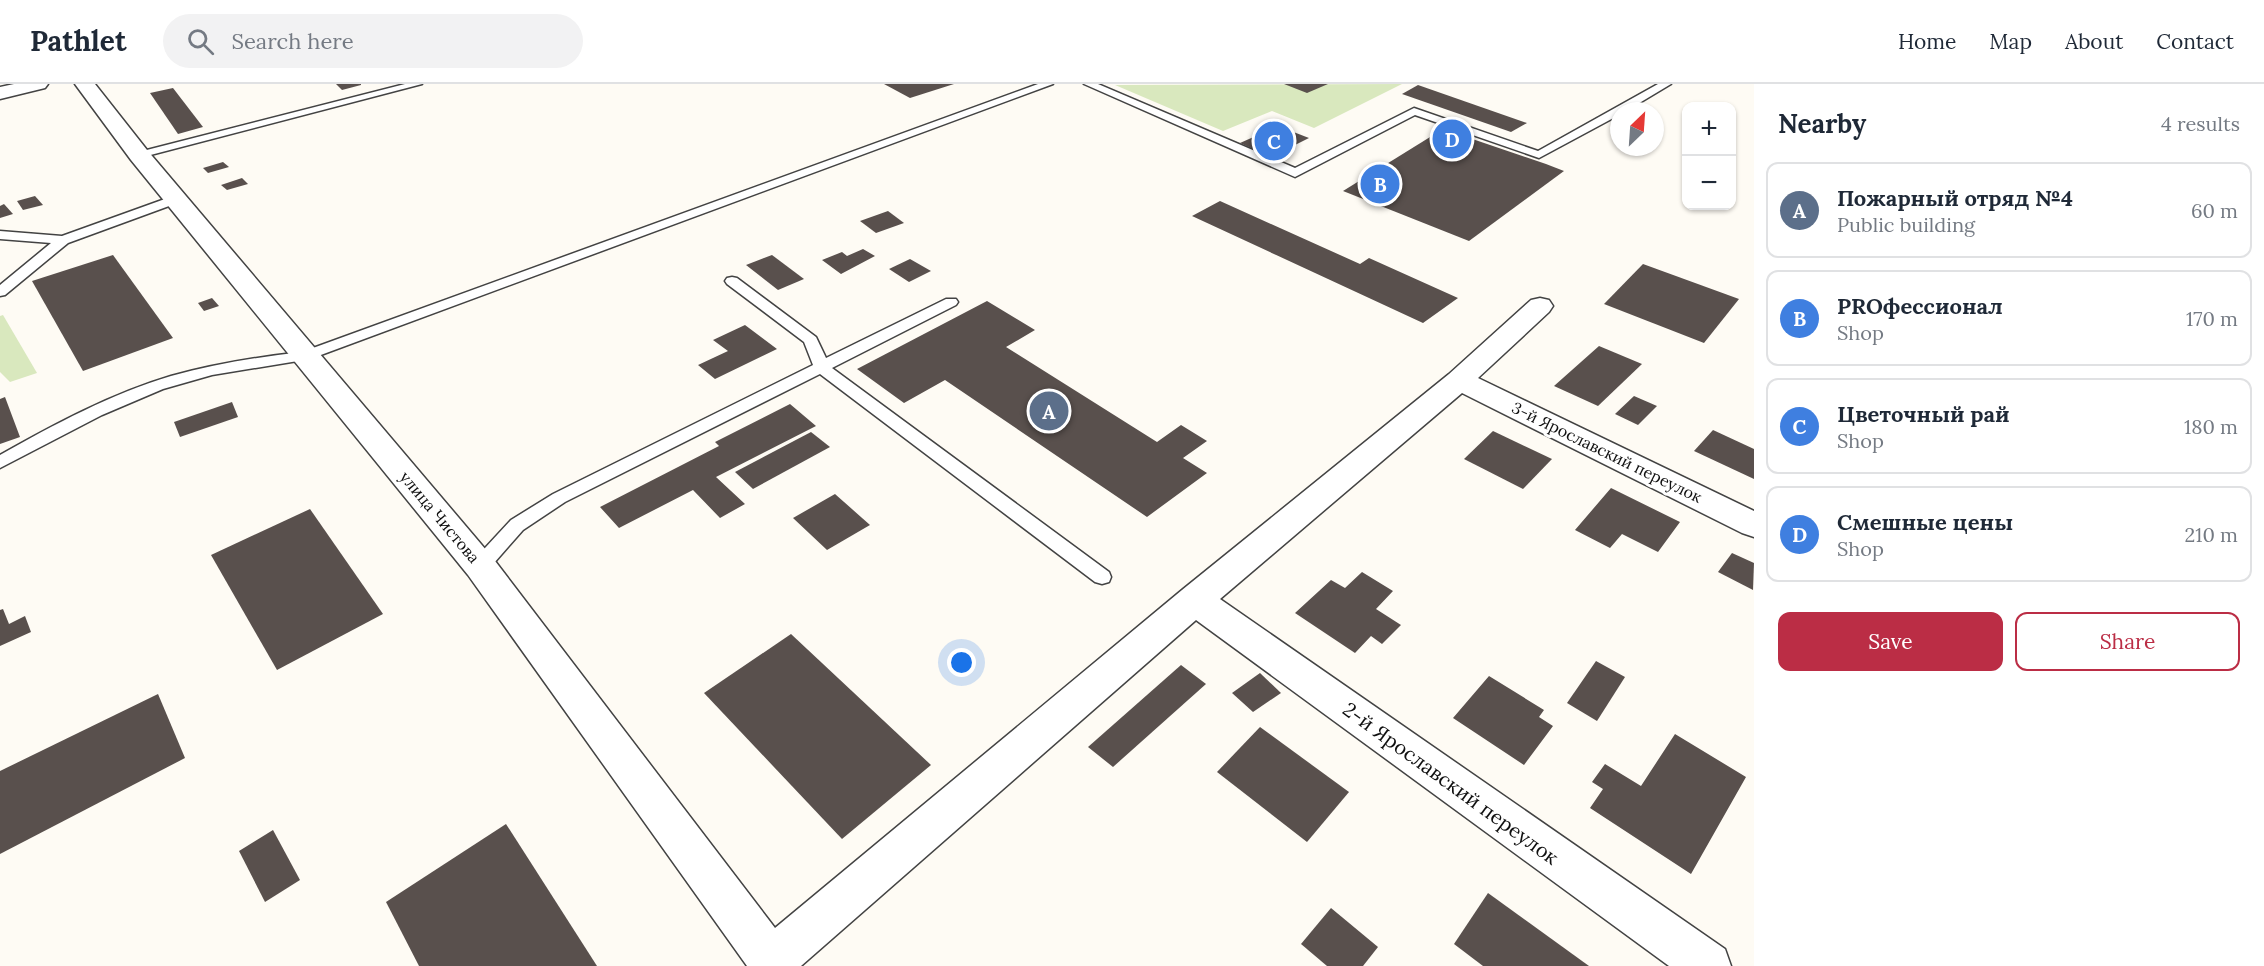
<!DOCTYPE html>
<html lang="en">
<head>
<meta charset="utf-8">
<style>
  body { margin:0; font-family:Lora,serif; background:#f2f2f3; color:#1f2937 }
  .controls { position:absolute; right:18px; top:18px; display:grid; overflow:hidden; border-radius:12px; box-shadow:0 2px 4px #0004 }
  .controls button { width:54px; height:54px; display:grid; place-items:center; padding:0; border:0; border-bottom:2px solid #e0e1e3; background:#fff; color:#1f2937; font:30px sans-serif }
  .compass { position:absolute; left:1610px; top:18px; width:54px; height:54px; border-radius:50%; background:#fff; box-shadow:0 2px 4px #0004; rotate:25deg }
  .you { position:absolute; left:962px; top:579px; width:21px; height:21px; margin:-15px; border:4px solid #fff; border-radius:50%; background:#1a73e8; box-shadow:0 0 0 9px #1a73e833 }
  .badge { display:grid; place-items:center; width:39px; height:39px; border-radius:50%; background:#bb2d45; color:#fff; font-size:20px; font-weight:700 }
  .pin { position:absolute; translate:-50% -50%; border:3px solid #fff; box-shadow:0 2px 6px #0006 }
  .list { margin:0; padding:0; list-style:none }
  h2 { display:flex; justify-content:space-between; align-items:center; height:78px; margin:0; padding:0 24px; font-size:26px }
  h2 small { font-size:20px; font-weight:400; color:#747a83 }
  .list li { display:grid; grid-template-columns:39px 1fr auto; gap:18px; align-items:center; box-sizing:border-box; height:96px; margin:0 12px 12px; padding:0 12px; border:2px solid #e0e1e3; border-radius:12px }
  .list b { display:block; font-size:22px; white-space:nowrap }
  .list p { margin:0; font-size:20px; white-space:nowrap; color:#747a83 }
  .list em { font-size:20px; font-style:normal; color:#747a83 }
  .actions { display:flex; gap:12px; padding:18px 24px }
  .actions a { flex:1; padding:14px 0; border:2px solid #bb2d45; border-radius:12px; text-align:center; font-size:21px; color:#bb2d45 }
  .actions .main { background:#bb2d45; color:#fff }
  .icon { flex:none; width:33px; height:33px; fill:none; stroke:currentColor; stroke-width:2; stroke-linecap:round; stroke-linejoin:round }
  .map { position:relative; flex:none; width:1754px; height:882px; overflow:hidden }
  header { display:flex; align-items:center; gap:36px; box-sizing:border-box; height:84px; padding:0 30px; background:#fff; border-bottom:2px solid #e0e1e3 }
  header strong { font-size:28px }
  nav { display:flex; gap:33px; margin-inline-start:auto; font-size:21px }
  .search { width:420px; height:54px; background:#f2f2f3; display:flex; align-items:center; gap:15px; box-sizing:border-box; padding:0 21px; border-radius:33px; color:#747a83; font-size:22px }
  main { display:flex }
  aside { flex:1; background:#fff }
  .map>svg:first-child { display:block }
  .green { fill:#d9e8be }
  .building { fill:#59504d }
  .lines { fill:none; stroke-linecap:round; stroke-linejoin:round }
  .service-casing { stroke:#434343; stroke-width:3 }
  .minor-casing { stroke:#434343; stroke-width:3 }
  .service { fill:#fff; fill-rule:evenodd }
  .minor { fill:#fff; fill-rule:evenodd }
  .labels { text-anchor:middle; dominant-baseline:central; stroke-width:6; stroke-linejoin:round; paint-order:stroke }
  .street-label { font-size:16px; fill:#101010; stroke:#fff }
  .near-street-label { font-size:20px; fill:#101010; stroke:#fff }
</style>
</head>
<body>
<header>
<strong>Pathlet</strong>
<div class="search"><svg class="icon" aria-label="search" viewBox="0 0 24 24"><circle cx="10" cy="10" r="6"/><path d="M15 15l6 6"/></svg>Search here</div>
<nav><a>Home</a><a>Map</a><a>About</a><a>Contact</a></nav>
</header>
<main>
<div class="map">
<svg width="1754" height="882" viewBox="0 0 1754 882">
  <rect width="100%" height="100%" fill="#fefbf4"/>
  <!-- green -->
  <g class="green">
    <path d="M1402 0 1314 44 1272 27 1223 47 1115 1Z"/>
    <path d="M3 231 37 289 10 298 0 288V232Z"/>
  </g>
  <!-- building -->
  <g class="building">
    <path d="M336 0H361V1L342 6Z"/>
    <path d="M884 0H954L910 14Z"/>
    <path d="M1284 0H1328L1307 9Z"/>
    <path d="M1418 1 1527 39 1511 48 1402 10Z"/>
    <path d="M173 4 203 43 178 50 150 9Z"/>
    <path d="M1278 42 1309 54 1271 73 1240 59Z"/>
    <path d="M1443 45 1546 80 1564 87 1469 157 1343 107Z"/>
    <path d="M223 78 229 83 208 89 203 84Z"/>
    <path d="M242 94 248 100 227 106 221 101Z"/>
    <path d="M35 112 43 121 23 126 17 117Z"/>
    <path d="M1220 117 1360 180 1369 174 1458 214 1423 239 1192 132Z"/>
    <path d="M4 120 13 130 0 134V122Z"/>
    <path d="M888 127 904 139 876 149 860 137Z"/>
    <path d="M863 165 875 172 841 190 822 176 842 168 847 172Z"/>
    <path d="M113 171 173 254 83 287 32 197Z"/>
    <path d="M772 171 804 195 778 206 746 181Z"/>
    <path d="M910 175 931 187 909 198 889 185Z"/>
    <path d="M1643 180 1739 215 1704 259 1604 220Z"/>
    <path d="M212 214 219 222 204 227 198 219Z"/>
    <path d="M987 217 1035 246 1006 263 1157 358 1181 341 1207 357 1183 374 1207 389 1147 433 945 296 904 319 857 285Z"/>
    <path d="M745 241 777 265 715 295 698 281 728 267 713 256Z"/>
    <path d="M1599 262 1642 280 1598 322 1554 302Z"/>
    <path d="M1634 312 1657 322 1638 341 1615 330Z"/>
    <path d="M5 313 20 353 0 360V315Z"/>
    <path d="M232 318 238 333 180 353 174 338Z"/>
    <path d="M790 320 816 342 716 393 745 420 720 434 693 406 619 444 600 423 719 362 715 358Z"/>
    <path d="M1713 346 1754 365V395L1694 367Z"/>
    <path d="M1493 347 1552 375 1523 405 1464 375Z"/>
    <path d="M811 348 830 363 753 405 735 388Z"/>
    <path d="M1611 404 1680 438 1658 468 1622 450 1610 464 1575 446Z"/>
    <path d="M835 410 870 441 827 466 793 434Z"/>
    <path d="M310 425 383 530 277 586 211 471Z"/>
    <path d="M1732 469 1754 479 1753 506 1718 488Z"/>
    <path d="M1362 488 1393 507 1376 525 1401 541 1382 560 1371 552 1355 569 1295 529 1331 496 1345 504Z"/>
    <path d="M3 525 9 540 25 532 31 548 0 562V526Z"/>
    <path d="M791 550 931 681 842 755 704 609Z"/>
    <path d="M1596 577 1625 593 1597 637 1567 619Z"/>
    <path d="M1181 581 1206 600 1113 683 1088 663Z"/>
    <path d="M1260 589 1281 609 1253 628 1232 609Z"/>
    <path d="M1489 592 1544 626 1539 633 1553 642 1524 681 1453 634Z"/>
    <path d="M158 610 185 674 0 770V687Z"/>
    <path d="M1260 643 1349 708 1307 758 1217 688Z"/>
    <path d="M1675 650 1746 693 1691 790 1590 724 1603 705 1592 698 1605 680 1641 702Z"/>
    <path d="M506 740 597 882H419L386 818Z"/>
    <path d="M273 746 300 796 265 818 239 767Z"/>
    <path d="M1488 809 1589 882H1483L1454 860Z"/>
    <path d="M1331 824 1378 863 1363 882H1327L1301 860Z"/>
  </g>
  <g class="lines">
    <defs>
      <g id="service">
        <path d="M405 0H422L139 74 133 71 135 69Z"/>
        <path d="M1038 0H1053L310 275 212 291 163 305 102 331 0 384V371C55 340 111 310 171 292 214 280 258 273 302 268Z"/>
        <path d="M1084 0H1098L1295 84 1414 24 1538 67 1658 0H1671L1626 27H1619V31L1539 74 1415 31 1295 93Z"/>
        <path d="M176 111 180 112 182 115 180 118 68 159 5 211 0 212V201L51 159 0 155V147L62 152Z"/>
        <path d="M732 193 737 194 816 253 826 274 946 215H956L958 218 956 221 832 284 1109 488 1111 493 1109 498 1102 500 1095 498 820 290 565 418 523 446 487 487 480 489 473 487 471 482 473 477 511 436 553 410 813 281 804 258 727 200 725 197 727 194Z"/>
      </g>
      <g id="minor">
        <path d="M14 0H48L45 4 0 15V3Z"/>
        <path d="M75 0H95L147 66 492 473 775 844 1182 506 1449 290 1531 216 1540 214 1549 216 1553 222 1549 228 1478 294 1754 427V453L1742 449 1462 309 1220 515 1725 865 1731 882H1669L1196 536 801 882H747L468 491 131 76Z"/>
      </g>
    </defs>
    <!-- service casing -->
    <use href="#service" class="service-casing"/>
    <!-- minor casing -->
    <use href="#minor" class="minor-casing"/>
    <!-- service -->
    <use href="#service" class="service"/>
    <!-- minor -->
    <use href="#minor" class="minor"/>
  </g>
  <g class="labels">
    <!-- street labels -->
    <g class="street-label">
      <text transform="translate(1607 368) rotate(26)">3-й Ярославский переулок</text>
      <text transform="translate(440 433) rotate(50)">улица Чистова</text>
    </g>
    <!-- near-street labels -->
    <g class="near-street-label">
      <text transform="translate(1451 699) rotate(36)">2-й Ярославский переулок</text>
    </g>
  </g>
</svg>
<div class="controls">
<button>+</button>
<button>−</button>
</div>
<svg class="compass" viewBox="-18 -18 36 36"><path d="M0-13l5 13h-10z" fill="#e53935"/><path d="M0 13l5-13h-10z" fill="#747a83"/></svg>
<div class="you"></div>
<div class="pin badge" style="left:1049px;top:327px;background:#5c6f8a">A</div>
<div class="pin badge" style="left:1380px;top:100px;background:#3f7fe0">B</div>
<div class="pin badge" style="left:1274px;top:57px;background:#3f7fe0">C</div>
<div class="pin badge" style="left:1452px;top:55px;background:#3f7fe0">D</div>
</div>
<aside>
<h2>Nearby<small>4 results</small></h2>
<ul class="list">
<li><span class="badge" style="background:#5c6f8a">A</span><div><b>Пожарный отряд №4</b><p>Public building</p></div><em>60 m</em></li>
<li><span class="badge" style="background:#3f7fe0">B</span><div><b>PROфессионал</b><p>Shop</p></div><em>170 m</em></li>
<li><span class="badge" style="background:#3f7fe0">C</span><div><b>Цветочный рай</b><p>Shop</p></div><em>180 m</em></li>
<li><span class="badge" style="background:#3f7fe0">D</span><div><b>Смешные цены</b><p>Shop</p></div><em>210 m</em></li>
</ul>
<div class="actions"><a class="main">Save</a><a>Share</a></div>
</aside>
</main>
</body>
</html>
